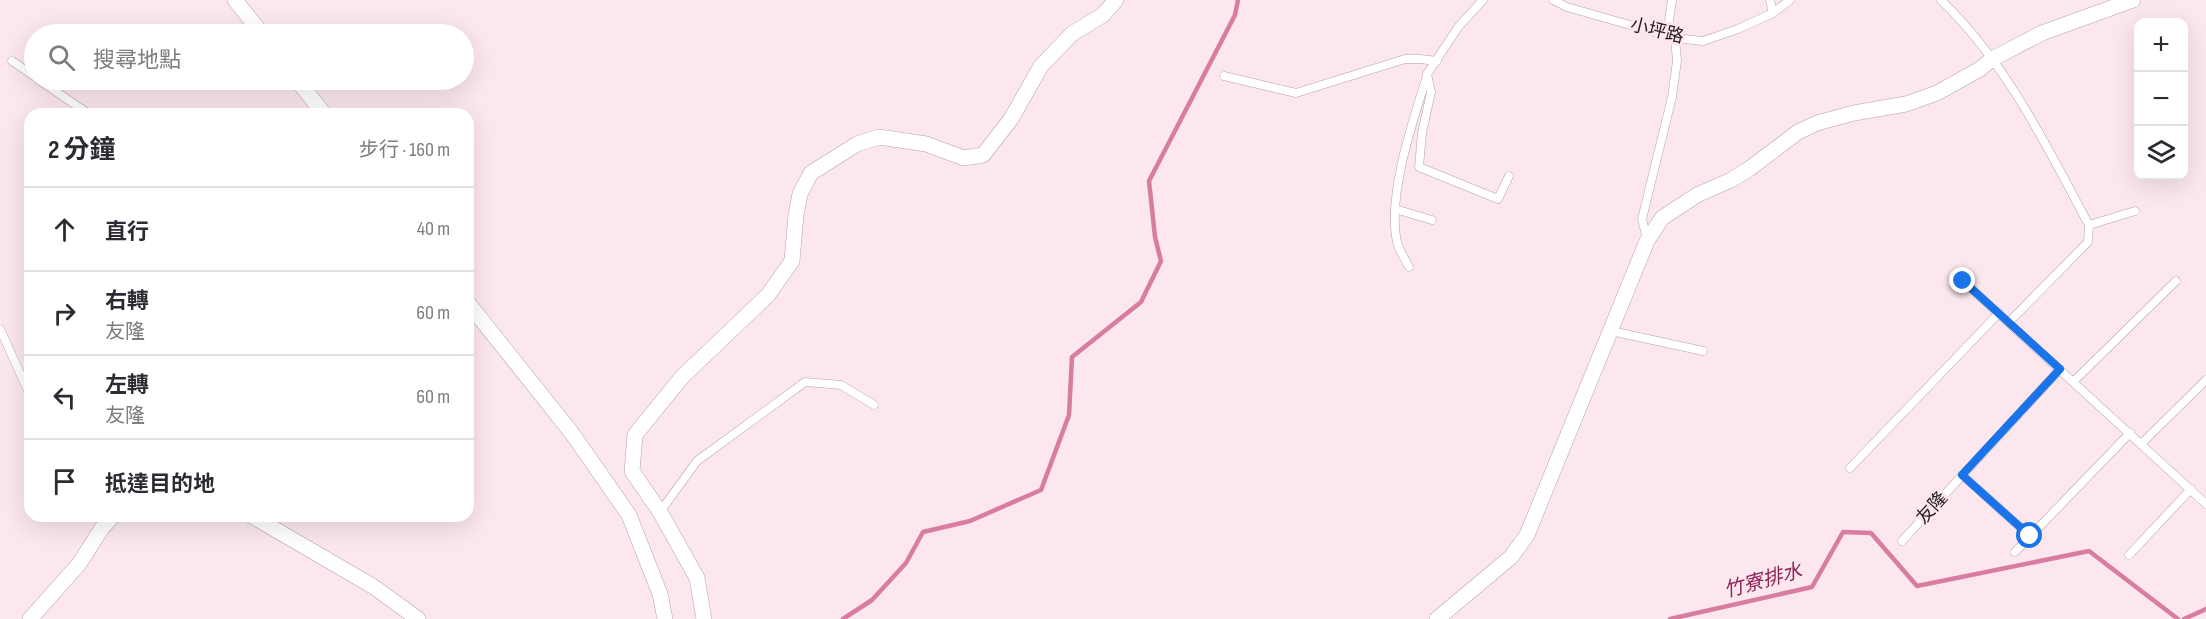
<!DOCTYPE html>
<html lang="zh-TW">
<head>
<meta charset="utf-8">
<style>
  body { margin:0; font-family:"Sofia Sans Condensed","Noto Sans TC",sans-serif; background:#f7f7f7; color:#2b2b33 }
  .controls { position:absolute; right:18px; top:18px; display:grid; overflow:hidden; border-radius:12px; box-shadow:0 6px 24px #0002 }
  .controls button { width:54px; height:54px; display:grid; place-items:center; padding:0; border:0; border-bottom:2px solid #e1e1e2; background:#fff; color:#2b2b33; font:30px sans-serif }
  .stop { position:absolute; width:18px; height:18px; margin:-14px; border:4px solid #1a73e8; border-radius:50%; background:#fff }
  .stop.end { background:#1a73e8; border-color:#fff; box-shadow:0 2px 6px #0008 }
  .list { margin:0; padding:0; list-style:none }
  h2 { display:flex; justify-content:space-between; align-items:center; height:78px; margin:0; padding:0 24px; font-size:26px }
  h2 small { font-size:20px; font-weight:400; color:#7c7c81 }
  .list li { display:grid; grid-template-columns:39px 1fr auto; gap:18px; align-items:center; box-sizing:border-box; height:84px; padding:0 24px; border-top:2px solid #e1e1e2 }
  .list b { display:block; font-size:22px; white-space:nowrap }
  .list p { margin:0; font-size:20px; white-space:nowrap; color:#7c7c81 }
  .list em { font-size:20px; font-style:normal; color:#7c7c81 }
  .icon { flex:none; width:33px; height:33px; fill:none; stroke:currentColor; stroke-width:2; stroke-linecap:round; stroke-linejoin:round }
  .map { position:relative; flex:none; width:2206px; height:619px; overflow:hidden }
  .search { position:absolute; background:#fff; box-shadow:0 6px 24px #0002; left:24px; top:24px; width:450px; height:66px; display:flex; align-items:center; gap:15px; box-sizing:border-box; padding:0 21px; border-radius:33px; color:#7c7c81; font-size:22px }
  .panel { position:absolute; background:#fff; box-shadow:0 6px 24px #0002; left:24px; top:108px; width:450px; height:414px; border-radius:18px }
  .map>svg:first-child { display:block }
  .lines { fill:none; stroke-linecap:round; stroke-linejoin:round }
  .stream { stroke:#d87ca1; stroke-width:4.5 }
  .service-casing { stroke:#b6a2a9; stroke-width:9 }
  .minor-casing { stroke:#b6a2a9; stroke-width:16 }
  .service { stroke:#fff; stroke-width:8 }
  .minor { stroke:#fff; stroke-width:15 }
  .route { stroke:#1a73e8; stroke-width:8 }
  .labels { text-anchor:middle; dominant-baseline:central; stroke-width:6; stroke-linejoin:round; paint-order:stroke }
  .street-label { font-size:18px; fill:#20181b; stroke:#fce7ee }
  .water-label { font-size:20px; font-style:italic; fill:#8e2157; stroke:#fce7ee }
</style>
</head>
<body>
<div class="map">
<svg width="2206" height="619" viewBox="0 0 2206 619">
  <rect width="100%" height="100%" fill="#fce7ee"/>
  <g class="lines">
    <!-- stream -->
    <g class="stream">
      <path d="M843 619 872 600 906 563 923 532 970 521 1041 490 1069 415 1072 357 1141 302 1161 261 1155 237 1149 181 1235 15 1238 0"/>
      <path d="M1670 619 1812 587 1843 532 1871 533 1917 586 2089 551 2178 619"/>
      <path d="M2184 619 2206 609"/>
    </g>
    <defs>
      <g id="service">
        <path d="M1483 0 1459 26 1427 74 1431 92 1422 133 1419 167 1498 199 1509 176"/>
        <path d="M1553 0 1567 7 1675 38 1703 41 1738 29 1773 13 1790 0"/>
        <path d="M1770 0 1773 13"/>
        <path d="M1941 0C2006 62 2047 147 2089 225"/>
        <path d="M1667 35 1672 0"/>
        <path d="M12 61 34 76"/>
        <path d="M1224 76 1296 93 1405 59H1420L1437 61"/>
        <path d="M39 80 89 114"/>
        <path d="M1395 209 1432 220"/>
        <path d="M1647 239 1642 219 1672 97 1677 61 1675 38"/>
        <path d="M1409 267C1405 259 1399 250 1397 242 1387 196 1413 120 1427 76"/>
        <path d="M1963 281 2206 504"/>
        <path d="M2009 322 2088 242 2089 225 2135 211"/>
        <path d="M0 329 30 395"/>
        <path d="M1611 331 1703 351"/>
        <path d="M2074 381 2176 281"/>
        <path d="M2142 443 2206 380"/>
        <path d="M1850 468 1999 313"/>
        <path d="M1962 475 2030 536"/>
        <path d="M660 512 697 461 805 382 841 385 874 405"/>
        <path d="M1902 541 2060 369"/>
        <path d="M2015 552 2130 433"/>
        <path d="M2129 555 2191 489"/>
      </g>
      <g id="minor">
        <path d="M235 0 262 34"/>
        <path d="M297 80 324 114"/>
        <path d="M468 303 571 432 629 515 660 594 665 619"/>
        <path d="M252 516 374 587 418 619"/>
        <path d="M30 619 79 564 102 528 113 516"/>
        <path d="M704 619 697 578 660 512 632 471 635 435 682 377 768 295 792 261 796 215 800 194 811 173 857 144 879 137 926 144 964 158 983 155 1011 119 1041 66 1073 33 1103 15 1116 0"/>
        <path d="M1437 619 1511 557 1527 535 1647 241 1662 218 1697 195 1731 180 1749 169 1798 132 1817 123 1854 113 1906 104 1937 93 1980 69 1992 59 2042 33 2133 0"/>
      </g>
    </defs>
    <!-- service casing -->
    <use href="#service" class="service-casing"/>
    <!-- minor casing -->
    <use href="#minor" class="minor-casing"/>
    <!-- service -->
    <use href="#service" class="service"/>
    <!-- minor -->
    <use href="#minor" class="minor"/>
  </g>
  <g class="lines">
    <!-- route -->
    <path class="route" d="M1963 281 2060 369 1962 475 2030 536"/>
  </g>
  <g class="labels">
    <!-- street labels -->
    <g class="street-label">
      <text transform="translate(1657 31) rotate(14)">小坪路</text>
      <text transform="translate(1932 508) rotate(-48)">友隆</text>
    </g>
    <!-- water labels -->
    <g class="water-label">
      <text transform="translate(1763 581) rotate(-15)">竹寮排水</text>
    </g>
  </g>
</svg>
<div class="controls">
<button>+</button>
<button>−</button>
<button><svg class="icon" aria-label="layers" viewBox="0 0 24 24"><path d="M12 4l9 5-9 5-9-5zM3 14l9 5 9-5"/></svg></button>
</div>
<div class="stop" style="left:2030px;top:536px"></div>
<div class="stop end" style="left:1963px;top:281px"></div>
<div class="search"><svg class="icon" aria-label="search" viewBox="0 0 24 24"><circle cx="10" cy="10" r="6"/><path d="M15 15l6 6"/></svg>搜尋地點</div>
<section class="panel">
<h2>2 分鐘<small>步行 · 160 m</small></h2>
<ul class="list">
<li><svg class="icon" aria-label="ahead" viewBox="0 0 24 24"><path d="M12 20V5M6 11l6-6 6 6"/></svg><div><b>直行</b></div><em>40 m</em></li>
<li><svg class="icon" aria-label="right" viewBox="0 0 24 24"><path d="M7 20v-9h11M14 6l5 5-5 5"/></svg><div><b>右轉</b><p>友隆</p></div><em>60 m</em></li>
<li><svg class="icon" aria-label="left" viewBox="0 0 24 24"><path d="M17 20v-9H6M10 6l-5 5 5 5"/></svg><div><b>左轉</b><p>友隆</p></div><em>60 m</em></li>
<li><svg class="icon" aria-label="arrive" viewBox="0 0 24 24"><path d="M6 21V4h12l-3 4 3 4H6"/></svg><div><b>抵達目的地</b></div></li>
</ul>
</section>
</div>
</body>
</html>
